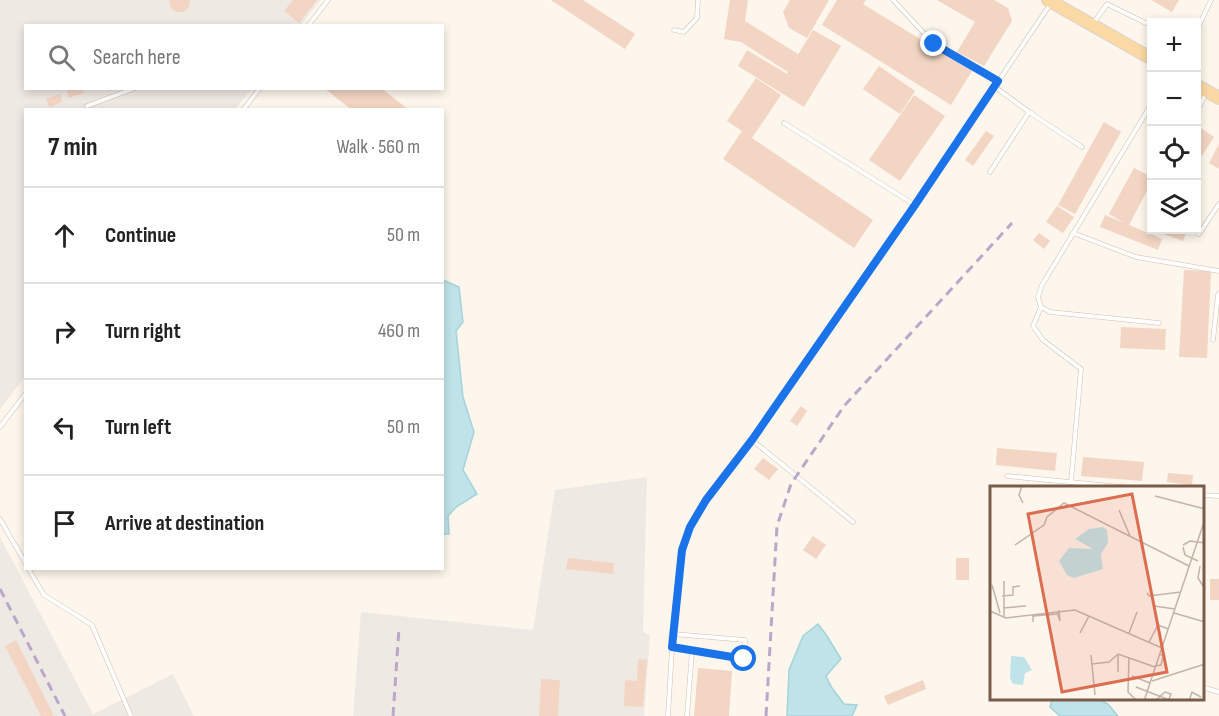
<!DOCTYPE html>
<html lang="en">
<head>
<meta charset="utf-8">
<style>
  body { margin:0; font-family:"Sofia Sans Condensed",sans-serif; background:#f2f2f2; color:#222 }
  .controls { position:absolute; right:18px; top:18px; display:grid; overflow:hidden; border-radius:0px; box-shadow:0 3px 9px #0003 }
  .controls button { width:54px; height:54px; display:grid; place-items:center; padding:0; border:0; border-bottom:2px solid #e0e0e0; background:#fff; color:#222; font:30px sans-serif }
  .stop { position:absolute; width:18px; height:18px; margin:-14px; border:4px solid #1a73e8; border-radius:50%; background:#fff }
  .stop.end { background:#1a73e8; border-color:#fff; box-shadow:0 2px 6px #0008 }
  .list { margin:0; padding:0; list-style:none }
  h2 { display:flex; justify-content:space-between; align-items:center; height:78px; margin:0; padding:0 24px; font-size:26px }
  h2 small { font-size:20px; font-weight:400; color:#767676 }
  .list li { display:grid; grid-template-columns:39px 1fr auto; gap:18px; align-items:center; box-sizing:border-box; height:96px; padding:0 24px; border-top:2px solid #e0e0e0 }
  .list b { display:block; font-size:22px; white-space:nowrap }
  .list em { font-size:20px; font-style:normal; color:#767676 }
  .icon { flex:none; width:33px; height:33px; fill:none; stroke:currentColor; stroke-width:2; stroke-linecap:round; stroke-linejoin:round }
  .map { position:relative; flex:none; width:1219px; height:716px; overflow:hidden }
  .search { position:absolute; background:#fff; box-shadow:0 3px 9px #0003; left:24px; top:24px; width:420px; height:66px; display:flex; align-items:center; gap:15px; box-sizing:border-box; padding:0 21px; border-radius:0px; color:#767676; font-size:22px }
  .panel { position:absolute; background:#fff; box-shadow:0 3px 9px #0003; left:24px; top:108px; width:420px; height:462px; border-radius:0px }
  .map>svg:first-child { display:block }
  .industrial { fill:#efe9e4 }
  .water { fill:#bfe3e8; stroke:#a5d3da; stroke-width:1.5 }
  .building { fill:#f3d5c3 }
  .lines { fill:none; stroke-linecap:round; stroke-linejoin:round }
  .service-casing { stroke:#d1beb0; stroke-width:5 }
  .primary-casing { stroke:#dad1cd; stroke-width:14 }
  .service { stroke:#fff; stroke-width:4 }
  .primary { stroke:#fbd9a5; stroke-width:12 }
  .rail { stroke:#b9a8c9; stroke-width:3; stroke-dasharray:9 6; stroke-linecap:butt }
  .route { stroke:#1a73e8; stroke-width:8 }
  .inset-road { fill:none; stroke:#c5b3a7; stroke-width:1.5 }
  .view { fill:#dc6d51; fill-opacity:0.15; stroke:#dc6d51; stroke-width:3 }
  .inset-edge { fill:none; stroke:#7a5c4d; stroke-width:3 }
</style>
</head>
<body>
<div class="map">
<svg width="1219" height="716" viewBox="0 0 1219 716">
  <rect width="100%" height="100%" fill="#fdf6ec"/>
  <!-- industrial -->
  <g class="industrial">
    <path d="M0 0H320L301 25 26 26V88L252 89 235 109 26 110 25 377 0 409Z"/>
    <path d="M647 477 643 631 650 636 644 716H353L361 612 533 630 555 490Z"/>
    <path d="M0 537 93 714 173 674 194 716H0Z"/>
  </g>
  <!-- water -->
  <g class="water">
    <path d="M443 280 459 287 463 322 456 331 463 397 474 432 463 470 477 494 456 507 448 516 449 534H442Z"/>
    <path d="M818 624 827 636 841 659 826 676 832 688 844 704 857 705 852 716H787L789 670 803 636Z"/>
    <path d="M1052 700H1100L1108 704 1118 716H1060L1050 707Z"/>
  </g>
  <!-- building -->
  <g class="building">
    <path d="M169 0H190V4L189 7 184 12H176L171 8Z"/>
    <path d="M293 0H317L299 23 284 11Z"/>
    <path d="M551 0H583L635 34 625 49Z"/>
    <path d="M730 0H748L745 21 798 54 791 66 813 30 841 46 804 107 738 66 747 50 787 74 788 72 741 42 724 39Z"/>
    <path d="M790 0H829L807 38 789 28 783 12Z"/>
    <path d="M837 0H866L863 4 972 71 951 105 822 25Z"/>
    <path d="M937 0H994L1008 8 1012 21 984 66 957 52 975 22Z"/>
    <path d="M1151 0H1179L1172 12Z"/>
    <path d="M879 66 915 91 900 114 863 89Z"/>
    <path d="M756 78 781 95 752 138 873 220 854 248 723 159 742 131 727 121Z"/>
    <path d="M68 88H82L84 93 69 98 66 89Z"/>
    <path d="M324 88H381L409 110H352Z"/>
    <path d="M60 94 62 102 49 107 46 99Z"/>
    <path d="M914 95 945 116 900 181 869 160Z"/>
    <path d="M1104 122 1121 132 1075 214 1058 205Z"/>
    <path d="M1196 125 1214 137 1202 156 1196 152Z"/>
    <path d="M986 131 994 136 973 166 965 160Z"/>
    <path d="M1219 144V169L1209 163Z"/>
    <path d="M1134 168 1152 177V181L1129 225 1162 239 1158 250 1100 227 1105 215 1124 223 1109 214Z"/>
    <path d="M1057 206 1074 217 1063 233 1046 222Z"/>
    <path d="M1158 230H1187L1183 241 1158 232Z"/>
    <path d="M1039 233 1050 241 1044 249 1033 240Z"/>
    <path d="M1184 270 1211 271 1207 358 1179 357Z"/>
    <path d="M1121 327 1166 329 1165 350 1120 348Z"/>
    <path d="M801 406 807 411 797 426 790 421Z"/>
    <path d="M997 448 1057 453 1055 471 996 465Z"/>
    <path d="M1083 457 1144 462 1142 481 1081 476Z"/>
    <path d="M763 458 778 469 769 480 754 469Z"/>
    <path d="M1168 473 1193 475 1192 485 1167 482Z"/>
    <path d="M813 536 826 545 816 559 803 550Z"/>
    <path d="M568 558 614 563 613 574 566 569Z"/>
    <rect x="956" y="558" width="13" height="22"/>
    <rect x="1210" y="579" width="9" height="21"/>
    <path d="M16 640 54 716H41L5 646Z"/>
    <path d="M638 659 647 660 643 707 624 706 625 680 637 681Z"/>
    <path d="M698 668 732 671 729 716H694Z"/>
    <path d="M541 679 560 680 558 716H539Z"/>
    <path d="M923 680 926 689 888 705 884 696Z"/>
  </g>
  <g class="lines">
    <defs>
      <g id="service">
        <path d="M893 0 934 44 998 81"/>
        <path d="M1093 24 1107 4 1152 26"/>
        <path d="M308 26 328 0"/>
        <path d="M674 30 684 32 697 18 698 0"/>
        <path d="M1196 32 1211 0"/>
        <path d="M1152 103 1042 285 1038 297 1041 307 1050 312 1159 323"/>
        <path d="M87 106 135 88"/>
        <path d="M243 110 260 88"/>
        <path d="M1029 112 1082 147"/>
        <path d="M1196 112 1206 94"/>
        <path d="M784 123 915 205"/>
        <path d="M990 172 1029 112 995 87"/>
        <path d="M1151 196 1152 195"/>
        <path d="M1073 233 1136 257 1219 271"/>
        <path d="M1199 234 1219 204"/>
        <path d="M1041 307 1033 326 1043 340 1081 369 1071 482"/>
        <path d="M1213 340 1218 295 1219 293"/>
        <path d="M0 427 26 393"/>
        <path d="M752 440 853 522"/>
        <path d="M1007 476 1131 488"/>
        <path d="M1202 495 1219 496"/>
        <path d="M0 519 26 564"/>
        <path d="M28 568 44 595 92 625 131 716"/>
        <path d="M672 647 744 659 745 640 673 634"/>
        <path d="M1202 687 1219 692"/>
        <path d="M668 716 674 615 682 550 690 527 706 500 752 440 915 205 1051 3"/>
        <path d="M687 716 692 651"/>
      </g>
      <g id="primary">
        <path d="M1048 0 1152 59"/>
        <path d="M1196 85 1219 98"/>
      </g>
    </defs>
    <!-- service casing -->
    <use href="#service" class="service-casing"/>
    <!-- primary casing -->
    <use href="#primary" class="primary-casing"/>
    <!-- service -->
    <use href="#service" class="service"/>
    <!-- primary -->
    <use href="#primary" class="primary"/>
    <!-- rail -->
    <g class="rail">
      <path d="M0 589 65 716"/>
      <path d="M393 716 399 628"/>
      <path d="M766 716 777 526 791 484 844 406 1012 223"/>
    </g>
  </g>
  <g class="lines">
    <!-- route -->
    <path class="route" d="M744 659 672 647 682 550 690 527 706 500 752 440 915 205 998 81 934 44"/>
  </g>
  <!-- overview -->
  <g transform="translate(990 486)">
    <rect width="214" height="214" fill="#fdf6ec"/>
    <path d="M113 41 117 44 118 57 111 68 113 83 84 92 77 89 69 75 79 62 103 63 85 53 99 43ZM21 170 34 171 42 184 35 187 33 199 23 198 20 192Z" fill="#bfe3e8"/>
    <path class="inset-road" d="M32 0 29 9 33 17M165 10 215 23M129 24 140 50M25 59 54 39 57 31 74 17 199 80M193 59 200 55 215 57M193 61 195 69 208 75M210 80 208 92 215 103M14 95V131M2 99 10 127M157 107 159 110 191 106M12 110 23 109V101L30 100M164 120 185 123M13 122 36 120M0 125 16 132 85 124 172 162M67 126 70 135 69 124M184 127 215 136M43 136V130L67 128M90 147 99 130M139 147 147 126M159 156 168 139 178 143M101 169 105 209M139 171 138 206 147 215M102 178 119 176 127 169M165 180 171 179 173 170 170 168M128 186V168L165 181M142 190 160 197M162 195 215 178M146 201 182 215M166 214 175 206 181 208 179 213M154 215 215 33M199 215 202 206 211 211"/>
    <path class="view" d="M142 8 177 186 72 206 38 28Z"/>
    <rect width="214" height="214" class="inset-edge"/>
  </g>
</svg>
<div class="controls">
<button>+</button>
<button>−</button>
<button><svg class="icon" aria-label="locate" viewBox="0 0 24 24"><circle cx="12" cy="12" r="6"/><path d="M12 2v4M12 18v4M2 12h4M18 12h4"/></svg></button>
<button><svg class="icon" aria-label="layers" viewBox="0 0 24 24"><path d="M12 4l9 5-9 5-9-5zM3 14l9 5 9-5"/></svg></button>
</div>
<div class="stop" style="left:744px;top:659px"></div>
<div class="stop end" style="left:934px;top:44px"></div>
<div class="search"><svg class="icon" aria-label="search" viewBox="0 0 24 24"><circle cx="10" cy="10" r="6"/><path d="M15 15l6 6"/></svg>Search here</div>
<section class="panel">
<h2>7 min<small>Walk · 560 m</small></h2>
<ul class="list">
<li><svg class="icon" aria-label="ahead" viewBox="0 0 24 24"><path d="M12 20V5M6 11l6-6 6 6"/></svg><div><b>Continue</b></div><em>50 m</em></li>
<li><svg class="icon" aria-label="right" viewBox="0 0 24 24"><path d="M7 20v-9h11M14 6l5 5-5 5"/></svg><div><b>Turn right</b></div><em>460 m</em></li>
<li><svg class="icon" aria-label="left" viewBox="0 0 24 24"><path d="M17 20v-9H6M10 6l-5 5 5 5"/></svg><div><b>Turn left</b></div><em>50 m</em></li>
<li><svg class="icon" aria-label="arrive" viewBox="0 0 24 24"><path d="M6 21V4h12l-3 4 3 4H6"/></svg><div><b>Arrive at destination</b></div></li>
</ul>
</section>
</div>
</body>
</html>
